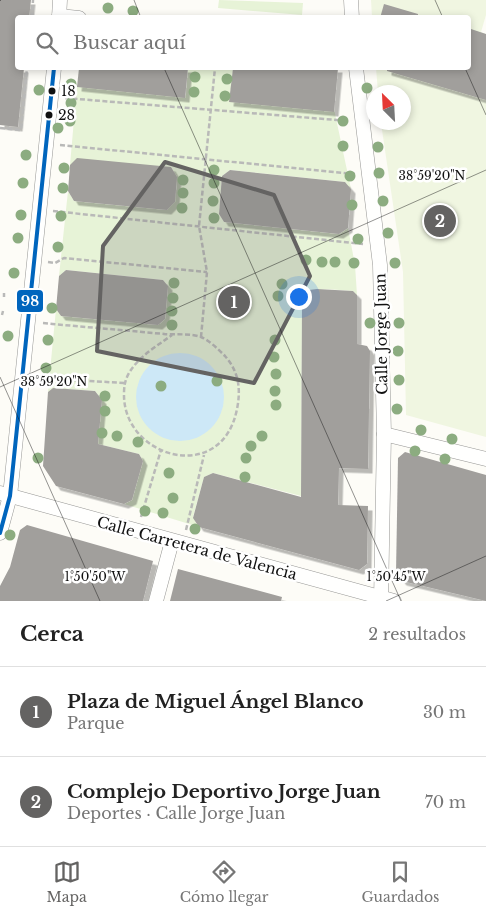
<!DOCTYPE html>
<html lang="es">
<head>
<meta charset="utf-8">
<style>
  body { margin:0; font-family:"Libre Baskerville",serif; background:#f6f6f6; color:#222 }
  .compass { position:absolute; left:366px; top:85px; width:45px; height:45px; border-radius:50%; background:#fff; box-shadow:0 2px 8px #0003; rotate:336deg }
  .you { position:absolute; left:298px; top:296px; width:18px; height:18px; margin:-12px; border:4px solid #fff; border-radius:50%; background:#1a73e8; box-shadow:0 0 0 8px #1a73e833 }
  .badge { display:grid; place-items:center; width:32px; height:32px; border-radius:50%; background:#646362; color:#fff; font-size:16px; font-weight:700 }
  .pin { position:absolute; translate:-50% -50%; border:2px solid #fff; box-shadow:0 1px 5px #0006 }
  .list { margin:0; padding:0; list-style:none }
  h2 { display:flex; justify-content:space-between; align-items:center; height:65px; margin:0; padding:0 20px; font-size:21px }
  h2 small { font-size:16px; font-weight:400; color:#767676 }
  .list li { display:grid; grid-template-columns:32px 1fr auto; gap:15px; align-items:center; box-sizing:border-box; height:90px; padding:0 20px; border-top:1px solid #e0e0e0 }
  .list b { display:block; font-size:19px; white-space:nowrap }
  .list p { margin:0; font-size:16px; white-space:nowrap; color:#767676 }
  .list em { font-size:16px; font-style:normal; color:#767676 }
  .icon { flex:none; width:28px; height:28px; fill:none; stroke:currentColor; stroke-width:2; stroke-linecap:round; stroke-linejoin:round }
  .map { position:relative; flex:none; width:486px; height:601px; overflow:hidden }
  .search { position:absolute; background:#fff; box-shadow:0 2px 8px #0003; left:15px; right:15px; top:15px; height:55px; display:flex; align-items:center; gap:12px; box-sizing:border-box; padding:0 18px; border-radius:5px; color:#767676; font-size:19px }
  .sheet { height:245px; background:#fff }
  nav { display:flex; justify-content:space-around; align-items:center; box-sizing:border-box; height:70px; border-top:1px solid #e0e0e0; background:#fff; font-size:14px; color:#767676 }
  nav a { display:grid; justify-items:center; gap:2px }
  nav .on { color:#646362 }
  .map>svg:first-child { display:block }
  .green { fill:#e7f3d7 }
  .pitch { fill:#f0f6e1 }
  .water { fill:#cde8f7 }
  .building { fill:#a19f9c; filter:url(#shadow) }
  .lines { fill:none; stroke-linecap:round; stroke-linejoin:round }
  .street-casing { stroke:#979795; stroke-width:15 }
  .path { stroke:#b9b9b8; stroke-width:2.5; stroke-dasharray:5 2.5; stroke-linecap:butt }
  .street { stroke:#fffffe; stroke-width:14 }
  .bus-1-casing { stroke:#fff; stroke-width:8 }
  .bus-1 { stroke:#0065bd; stroke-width:4 }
  .tree { fill:#8cac80 }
  .marked { fill:#646362; fill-opacity:0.2; stroke:#646362; stroke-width:4; stroke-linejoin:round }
  .ticks { fill:none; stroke:#111; stroke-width:1; stroke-opacity:0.45 }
  .bus-dot { fill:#111; stroke:#fff; stroke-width:2 }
  .labels { text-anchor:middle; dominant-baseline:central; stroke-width:5; stroke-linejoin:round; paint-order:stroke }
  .bus-label { font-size:14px; fill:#111; stroke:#fff; text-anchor:start }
  .street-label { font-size:15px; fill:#111; stroke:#fff }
  .ticks-label { font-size:12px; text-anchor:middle; fill:#111; stroke:#fff; stroke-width:5; stroke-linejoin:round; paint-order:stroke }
  .line-badge { stroke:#fff; stroke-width:2 }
  .badge-label { font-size:14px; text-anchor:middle; font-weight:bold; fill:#fff }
</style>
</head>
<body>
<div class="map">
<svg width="486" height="601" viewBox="0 0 486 601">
  <defs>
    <filter id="shadow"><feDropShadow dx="4.5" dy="4.5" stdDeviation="0" flood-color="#0004"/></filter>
  </defs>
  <rect width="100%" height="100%" fill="#fdfcf7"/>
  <!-- green -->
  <g class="green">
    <path d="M219 0 303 3 302 15 218 8Z"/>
    <path d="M188 68H233L230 99 334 109 351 189 345 182 230 170 222 176 219 214 224 222 233 223 339 234 348 228 355 265 357 295 353 291C335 290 317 286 302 295L301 496 213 473 204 477 193 517 199 527 124 504 132 500 143 461 139 454 98 444 102 400 95 391 53 388 48 392 56 309 61 316 158 325 165 319 168 286 163 280 66 270 59 276 68 191 74 201 167 210C178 198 180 181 171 167L70 165 77 85 183 97 186 95Z"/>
  </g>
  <!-- pitch -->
  <path class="pitch" d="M371 0H486V15L481 32 486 34V437L406 415 403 272 381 123 404 122V92H378L376 68H468V18L372 17Z"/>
  <!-- water -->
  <circle class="water" cx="180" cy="397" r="44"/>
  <!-- building -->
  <g class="building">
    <path d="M0 0H31L29 18H18V68H24L18 127 0 125Z"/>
    <path d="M384 4 418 14V18H380Z"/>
    <path d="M468 28 486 34V100L387 71V68H468Z"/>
    <path d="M79 68H188L185 98 77 87Z"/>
    <path d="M233 68H338L334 112 229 102Z"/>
    <path d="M77 158 171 167 177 177 175 202 167 210 74 201 68 191 70 165Z"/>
    <path d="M230 170 345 182 351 189 348 228 339 234 224 222 219 214 222 176Z"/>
    <path d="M66 270 163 280 168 286 165 319 158 325 61 316 56 309 59 276Z"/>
    <path d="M317 289 353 291 357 295V344L367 346 370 351 368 469 339 468 338 505 368 506 367 564 359 570 199 527 193 518 204 477 213 473 301 497 302 296 309 290Z"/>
    <path d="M53 388 95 391 102 400 98 444 139 454 143 461 132 500 124 504 56 486 43 466 48 392Z"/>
    <path d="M405 452 486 475V601L402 581 396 573 398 458Z"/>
    <path d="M27 525 153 561 143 601H0V586L10 567 20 530Z"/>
    <path d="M178 569 282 597 281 601H170Z"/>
  </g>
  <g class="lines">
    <defs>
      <g id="street">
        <path d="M351 0 352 18"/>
        <path d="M59 16 79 18"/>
        <path d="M59 18 60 0"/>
        <path d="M356 68 380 265 384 434 381 601"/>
        <path d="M384 434 486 459"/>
        <path d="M0 493 394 601"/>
        <path d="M0 533 10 496 54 68"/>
        <path d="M156 601 172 541"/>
      </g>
    </defs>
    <!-- street casing -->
    <use href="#street" class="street-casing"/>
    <!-- path -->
    <g class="path">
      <path d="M32 18 33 0"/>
      <path d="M65 98 349 121"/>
      <path d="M0 128 21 130 27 68"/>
      <path d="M60 145 355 174"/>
      <path d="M53 211 363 244"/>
      <path d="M48 262 55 263 64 258 207 272"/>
      <path d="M4 297V293"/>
      <path d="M2 315 3 311"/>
      <path d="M43 323C83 327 123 330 164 334 174 335 191 333 201 337 209 340 220 351 225 356 239 372 241 389 237 409 222 486 123 458 124 394 124 386 125 380 129 373 139 356 157 346 172 335"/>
      <path d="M201 337 207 272 199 226 215 68"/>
      <path d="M37 378 124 383"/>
      <path d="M141 517 161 450"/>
      <path d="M186 530 204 455"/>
    </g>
    <!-- street -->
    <use href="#street" class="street"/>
    <defs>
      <path id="bus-1" d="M0 533 10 496 54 68"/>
    </defs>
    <!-- bus-1 casing -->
    <use href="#bus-1" class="bus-1-casing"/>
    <!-- bus-1 -->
    <use href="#bus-1" class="bus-1"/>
  </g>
  <!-- trees -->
  <g class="tree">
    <circle cx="108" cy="8" r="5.5"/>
    <circle cx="133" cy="11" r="5.5"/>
    <circle cx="195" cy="77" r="5.5"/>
    <circle cx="227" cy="79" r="5.5"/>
    <circle cx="71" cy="84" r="5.5"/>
    <circle cx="367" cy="88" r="5.5"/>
    <circle cx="39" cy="90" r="5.5"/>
    <circle cx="194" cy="92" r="5.5"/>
    <circle cx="225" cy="96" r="5.5"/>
    <circle cx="71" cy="103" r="5.5"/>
    <circle cx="70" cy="121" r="5.5"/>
    <circle cx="343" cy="121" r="5.5"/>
    <circle cx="58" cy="128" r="5.5"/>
    <circle cx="343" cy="146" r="5.5"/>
    <circle cx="378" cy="147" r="5.5"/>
    <circle cx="26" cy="155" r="5.5"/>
    <circle cx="64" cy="168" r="5.5"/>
    <circle cx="214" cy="170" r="5.5"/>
    <circle cx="379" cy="173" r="5.5"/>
    <circle cx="350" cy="176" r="5.5"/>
    <circle cx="183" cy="180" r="5.5"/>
    <circle cx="23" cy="183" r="5.5"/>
    <circle cx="214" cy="183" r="5.5"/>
    <circle cx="63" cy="188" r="5.5"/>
    <circle cx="183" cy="193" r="5.5"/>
    <circle cx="213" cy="201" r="5.5"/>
    <circle cx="383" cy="201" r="5.5"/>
    <circle cx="352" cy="205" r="5.5"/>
    <circle cx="182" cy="208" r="5.5"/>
    <circle cx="21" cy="215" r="5.5"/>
    <circle cx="61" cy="216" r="5.5"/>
    <circle cx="214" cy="218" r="5.5"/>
    <circle cx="388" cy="233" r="5.5"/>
    <circle cx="18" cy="238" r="5.5"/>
    <circle cx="358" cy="239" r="5.5"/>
    <circle cx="58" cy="247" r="5.5"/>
    <circle cx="306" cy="260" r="5.5"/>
    <circle cx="322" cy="262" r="5.5"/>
    <circle cx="335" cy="262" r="5.5"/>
    <circle cx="354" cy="263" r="5.5"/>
    <circle cx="395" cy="263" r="5.5"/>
    <circle cx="14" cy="273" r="5.5"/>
    <circle cx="174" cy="283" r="5.5"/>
    <circle cx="282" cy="284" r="5.5"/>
    <circle cx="278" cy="296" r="5.5"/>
    <circle cx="173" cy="298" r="5.5"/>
    <circle cx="52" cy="308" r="5.5"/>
    <circle cx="172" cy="311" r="5.5"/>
    <circle cx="370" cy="323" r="5.5"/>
    <circle cx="399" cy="323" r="5.5"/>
    <circle cx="172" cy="325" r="5.5"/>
    <circle cx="8" cy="336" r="5.5"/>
    <circle cx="48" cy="340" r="5.5"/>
    <circle cx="275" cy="340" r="5.5"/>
    <circle cx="398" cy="351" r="5.5"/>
    <circle cx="274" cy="357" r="5.5"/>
    <circle cx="46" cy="368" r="5.5"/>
    <circle cx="276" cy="374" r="5.5"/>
    <circle cx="399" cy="380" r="5.5"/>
    <circle cx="217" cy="381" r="5.5"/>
    <circle cx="161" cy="386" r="5.5"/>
    <circle cx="275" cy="391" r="5.5"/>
    <circle cx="105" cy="396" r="5.5"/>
    <circle cx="276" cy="405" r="5.5"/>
    <circle cx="397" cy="409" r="5.5"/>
    <circle cx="105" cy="411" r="5.5"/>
    <circle cx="421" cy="430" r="5.5"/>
    <circle cx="102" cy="433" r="5.5"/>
    <circle cx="117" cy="436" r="5.5"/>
    <circle cx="262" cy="436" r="5.5"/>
    <circle cx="452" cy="439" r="5.5"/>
    <circle cx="138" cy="442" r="5.5"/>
    <circle cx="251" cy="446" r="5.5"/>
    <circle cx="415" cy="451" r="5.5"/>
    <circle cx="38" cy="458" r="5.5"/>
    <circle cx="246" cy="458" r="5.5"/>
    <circle cx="445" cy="459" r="5.5"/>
    <circle cx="169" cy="473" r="5.5"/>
    <circle cx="245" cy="477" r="5.5"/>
    <circle cx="173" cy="498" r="5.5"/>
    <circle cx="145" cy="511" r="5.5"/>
    <circle cx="163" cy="513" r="5.5"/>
    <circle cx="195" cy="529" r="5.5"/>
    <circle cx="10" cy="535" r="5.5"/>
  </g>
  <!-- marked area -->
  <path class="marked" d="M165 162 274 195 310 276 254 383 97 351 103 246Z"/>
  <!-- ticks -->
  <path class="ticks" d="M134 0 141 18M435 0 443 18M0 1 1 0M164 68 401 601M465 68 486 115M0 377 100 601M0 387 486 170M386 601 486 556"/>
  <!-- markers -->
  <g class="bus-dot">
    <circle cx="52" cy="91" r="4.5"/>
    <circle cx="49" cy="115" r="4.5"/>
  </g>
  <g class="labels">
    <!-- bus labels -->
    <g class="bus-label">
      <text x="61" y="91">18</text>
      <text x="58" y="115">28</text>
    </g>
    <!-- street labels -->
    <g class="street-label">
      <text transform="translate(381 334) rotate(-91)">Calle Jorge Juan</text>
      <text transform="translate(197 548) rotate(15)">Calle Carretera de Valencia</text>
    </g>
  </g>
  <g class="ticks-label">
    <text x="432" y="180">38°59'20"N</text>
    <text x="54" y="386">38°59'20"N</text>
    <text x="95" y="581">1°50'50"W</text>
    <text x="396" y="581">1°50'45"W</text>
  </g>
  <rect class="line-badge" x="16" y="289" width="28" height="24" rx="5" fill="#0065bd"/>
  <g class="badge-label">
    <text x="30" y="306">98</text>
  </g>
</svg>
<svg class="compass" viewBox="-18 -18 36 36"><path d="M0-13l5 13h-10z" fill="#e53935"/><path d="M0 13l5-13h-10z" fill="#767676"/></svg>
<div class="you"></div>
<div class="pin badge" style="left:234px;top:302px">1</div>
<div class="pin badge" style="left:440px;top:221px">2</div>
<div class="search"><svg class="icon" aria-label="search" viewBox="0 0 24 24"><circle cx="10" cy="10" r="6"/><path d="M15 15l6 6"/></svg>Buscar aquí</div>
</div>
<section class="sheet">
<h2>Cerca<small>2 resultados</small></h2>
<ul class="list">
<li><span class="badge">1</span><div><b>Plaza de Miguel Ángel Blanco</b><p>Parque</p></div><em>30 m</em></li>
<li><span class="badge">2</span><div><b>Complejo Deportivo Jorge Juan</b><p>Deportes · Calle Jorge Juan</p></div><em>70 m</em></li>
</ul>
</section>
<nav>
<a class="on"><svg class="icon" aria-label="map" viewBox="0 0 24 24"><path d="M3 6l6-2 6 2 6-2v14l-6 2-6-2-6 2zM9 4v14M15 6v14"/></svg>Mapa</a>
<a><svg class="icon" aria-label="directions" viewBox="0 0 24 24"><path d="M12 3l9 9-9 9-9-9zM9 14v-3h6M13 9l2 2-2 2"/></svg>Cómo llegar</a>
<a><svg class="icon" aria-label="saved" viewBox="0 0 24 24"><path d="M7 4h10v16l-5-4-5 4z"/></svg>Guardados</a>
</nav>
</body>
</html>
